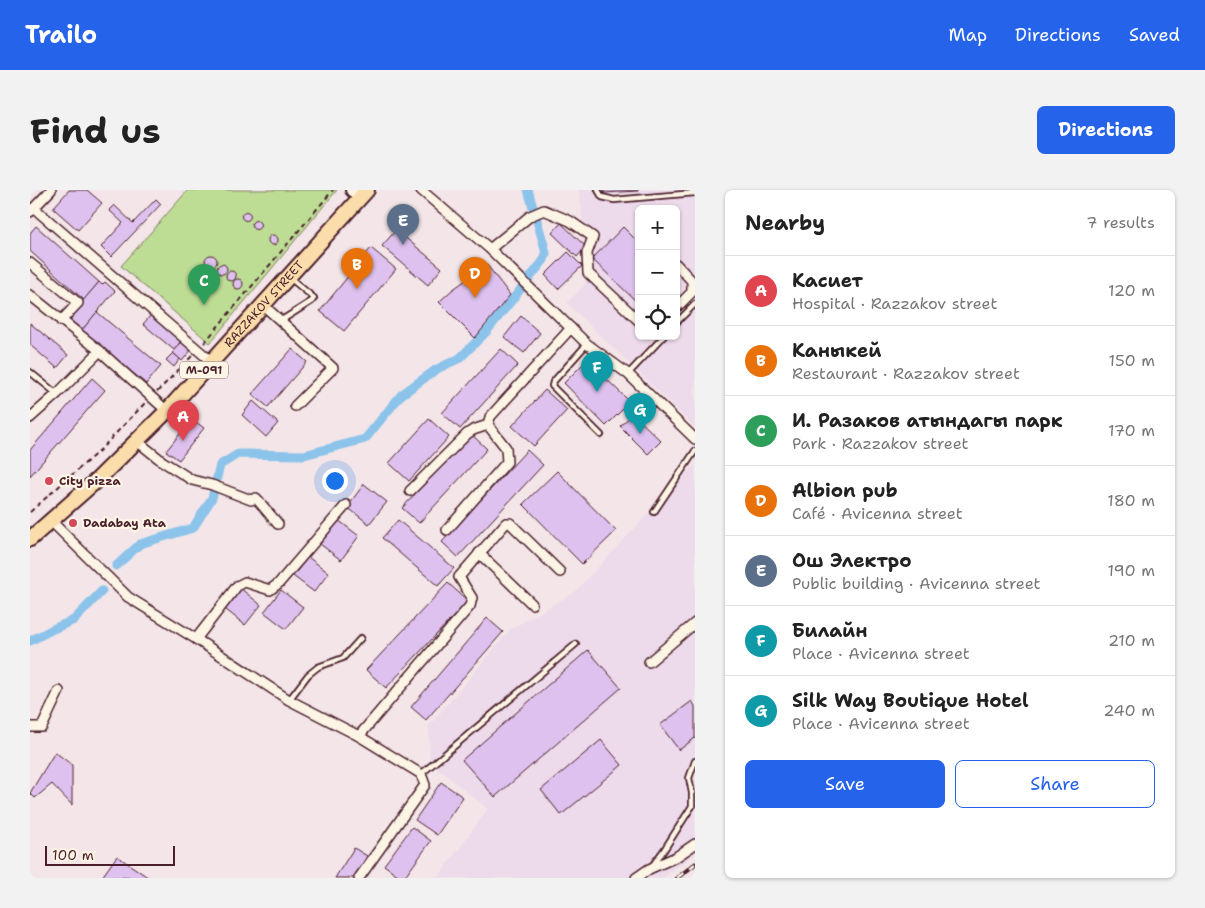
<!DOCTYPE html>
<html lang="en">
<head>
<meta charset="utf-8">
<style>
  body { margin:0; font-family:"Shantell Sans",sans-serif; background:#f2f2f2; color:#222 }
  .controls { position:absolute; right:15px; top:15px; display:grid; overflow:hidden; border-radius:8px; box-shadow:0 1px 4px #0004 }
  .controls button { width:45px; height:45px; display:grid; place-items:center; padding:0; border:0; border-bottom:1px solid #e0e0e0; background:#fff; color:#222; font:25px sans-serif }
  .scale { position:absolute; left:15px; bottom:12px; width:130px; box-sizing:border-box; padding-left:5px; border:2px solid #4a1f2b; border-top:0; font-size:14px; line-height:18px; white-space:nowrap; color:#4a1f2b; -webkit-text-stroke:4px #fcf5e5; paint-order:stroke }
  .you { position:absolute; left:304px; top:290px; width:18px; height:18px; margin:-12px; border:4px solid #fff; border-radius:50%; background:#1a73e8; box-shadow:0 0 0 8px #1a73e833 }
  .badge { display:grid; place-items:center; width:32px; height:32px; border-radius:50%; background:#2563eb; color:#fff; font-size:16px; font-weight:700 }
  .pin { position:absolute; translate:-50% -41px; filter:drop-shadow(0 1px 2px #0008) }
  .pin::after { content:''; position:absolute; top:26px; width:18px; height:15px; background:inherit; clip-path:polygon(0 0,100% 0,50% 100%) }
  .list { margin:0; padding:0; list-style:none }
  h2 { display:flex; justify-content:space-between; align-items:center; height:65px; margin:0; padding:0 20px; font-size:21px }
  h2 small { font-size:16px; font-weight:400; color:#767676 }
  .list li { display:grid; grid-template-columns:32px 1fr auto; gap:15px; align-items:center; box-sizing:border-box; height:70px; padding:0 20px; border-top:1px solid #e0e0e0 }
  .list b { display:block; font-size:19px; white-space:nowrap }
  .list p { margin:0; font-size:16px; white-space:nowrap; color:#767676 }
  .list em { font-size:16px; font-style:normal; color:#767676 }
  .actions { display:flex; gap:10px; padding:15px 20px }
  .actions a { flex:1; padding:11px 0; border:1px solid #2563eb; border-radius:8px; text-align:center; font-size:18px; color:#2563eb }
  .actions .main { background:#2563eb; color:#fff }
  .icon { flex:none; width:28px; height:28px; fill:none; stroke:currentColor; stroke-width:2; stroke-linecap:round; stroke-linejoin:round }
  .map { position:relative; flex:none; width:665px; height:688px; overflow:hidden; border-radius:8px }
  header { display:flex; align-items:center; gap:30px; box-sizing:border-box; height:70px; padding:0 25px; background:#2563eb; color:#fff }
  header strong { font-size:24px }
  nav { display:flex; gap:28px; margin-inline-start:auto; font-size:18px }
  .intro { display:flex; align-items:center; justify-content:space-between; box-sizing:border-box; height:120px; padding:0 30px }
  h1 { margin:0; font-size:35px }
  .button { padding:12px 22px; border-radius:8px; background:#2563eb; color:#fff; font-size:18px; font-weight:700 }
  main { display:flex; gap:30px; padding:0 30px }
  aside { flex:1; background:#fff; border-radius:8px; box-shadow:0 1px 4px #0004 }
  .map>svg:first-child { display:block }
  .built { fill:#eddaea; fill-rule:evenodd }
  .green { fill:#bddd95; stroke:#847e60 }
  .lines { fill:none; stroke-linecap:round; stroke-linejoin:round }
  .canal { stroke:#8bc3ea; stroke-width:9 }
  .building { fill:#dec1ee; stroke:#4a1f2b }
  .lane-casing { stroke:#4a1f2b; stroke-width:8 }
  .street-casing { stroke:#4a1f2b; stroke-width:12 }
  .secondary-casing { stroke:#4a1f2b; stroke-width:16 }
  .primary-casing { stroke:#4a1f2b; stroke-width:18 }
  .path { stroke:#4a1f2b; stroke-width:2; stroke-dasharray:5 4; stroke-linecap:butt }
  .lane { stroke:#fcf5e5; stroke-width:4.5 }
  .street { stroke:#fcf5e5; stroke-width:9 }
  .secondary { stroke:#fcf5e5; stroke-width:12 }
  .primary { stroke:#fbddab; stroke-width:14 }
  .rail-casing { stroke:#4a1f2b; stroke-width:4.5 }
  .rail { stroke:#fcf5e5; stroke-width:2.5; stroke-dasharray:8; stroke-linecap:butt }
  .poi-dot { fill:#d1495b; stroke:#fcf5e5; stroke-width:2 }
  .labels { text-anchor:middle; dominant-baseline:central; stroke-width:4.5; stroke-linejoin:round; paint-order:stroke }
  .shield { fill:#fcf5e5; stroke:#7f5f63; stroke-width:1 }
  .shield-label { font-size:11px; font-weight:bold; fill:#4a1f2b }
  .street-label { font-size:12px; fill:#4a1f2b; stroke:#fcf5e5 }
  .poi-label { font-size:12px; font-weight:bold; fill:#4a1f2b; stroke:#fcf5e5; text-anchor:start }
</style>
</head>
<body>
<header>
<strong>Trailo</strong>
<nav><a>Map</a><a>Directions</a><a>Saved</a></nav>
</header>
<div class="intro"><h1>Find us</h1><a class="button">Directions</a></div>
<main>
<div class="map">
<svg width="665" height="688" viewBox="0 0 665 688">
  <rect width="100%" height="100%" fill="#f3e5e8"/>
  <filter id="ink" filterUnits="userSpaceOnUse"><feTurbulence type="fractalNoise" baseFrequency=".02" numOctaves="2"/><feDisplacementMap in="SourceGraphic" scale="10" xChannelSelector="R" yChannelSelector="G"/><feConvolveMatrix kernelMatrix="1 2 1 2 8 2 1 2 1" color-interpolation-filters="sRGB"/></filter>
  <g filter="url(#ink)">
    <!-- built -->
    <g class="built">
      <path d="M549 0H665V237L537 113 555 95 552 22ZM609 19H646V146H609Z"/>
      <path d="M665 274V664L632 688H408L458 619 400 572 399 536 481 439 544 403Z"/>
    </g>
    <!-- green -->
    <path class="green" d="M158 0H307L180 153 91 76Z"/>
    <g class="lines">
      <!-- canal -->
      <g class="canal">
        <path d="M86 376 110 354 163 338 182 308 190 275 208 264 274 265 335 249 371 205 407 179 430 168 457 141 514 70 516 64 514 55 498 0"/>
        <path d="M0 451 23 439 44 430 72 401"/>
      </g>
    </g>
    <!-- building -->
    <g class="building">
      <path d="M39 0H57L72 13 48 40 23 18Z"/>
      <path d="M574 0H608V1L574 3Z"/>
      <path d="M126 9 131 14 81 67 71 57 93 33 79 20 84 15 103 33Z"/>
      <circle cx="216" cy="26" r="4.5"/>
      <circle cx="226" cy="35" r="4.5"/>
      <path d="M531 33 556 57 547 67 522 43Z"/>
      <path d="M6 36 69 92 54 110 0 61V43Z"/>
      <path d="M593 37 609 53V114L562 69Z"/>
      <path d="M366 40 412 78 398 95 352 56Z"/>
      <circle cx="243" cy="50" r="5"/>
      <path d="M341 58 366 79 314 141 290 121Z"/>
      <path d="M538 62 552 76 528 99 515 85Z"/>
      <circle cx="181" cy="71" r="6"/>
      <circle cx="192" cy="79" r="5"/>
      <path d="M457 75 480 105 445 148 409 112 422 100Z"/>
      <circle cx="201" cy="86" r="5"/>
      <circle cx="208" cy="94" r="5"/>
      <path d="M69 92 72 95 75 92 85 101 52 140 38 128Z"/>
      <path d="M67 122 131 176 116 194 52 140Z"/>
      <path d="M121 125 151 151 144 160 113 134Z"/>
      <path d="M491 126 510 143 494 163 474 147Z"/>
      <path d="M0 133 38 165 27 178 0 155Z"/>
      <path d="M151 151 162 159 152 171 143 163Z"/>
      <path d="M262 159 277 172 238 217 222 204Z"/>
      <path d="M471 159 488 175 430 239 412 223Z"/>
      <path d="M143 163 150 169 144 177 136 170Z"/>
      <path d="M557 170 600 212 576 236 534 193Z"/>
      <path d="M62 188 75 200 0 286V260Z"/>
      <path d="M515 200 537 220 504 256 482 236Z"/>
      <path d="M223 211 248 233 236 247 212 225Z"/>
      <path d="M603 224 631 251 618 264 590 236Z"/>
      <path d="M162 229 174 238 149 270 136 261Z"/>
      <path d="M399 229 419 247 379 291 359 273Z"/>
      <path d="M441 244 457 259 389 333 372 318Z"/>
      <path d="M497 260 513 275 428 367 412 352Z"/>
      <path d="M527 281 586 341 552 374 493 314Z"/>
      <path d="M334 294 357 312 339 334 317 317Z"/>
      <path d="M308 330 329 346 311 370 290 354Z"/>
      <path d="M368 330 424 378 408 396 352 348Z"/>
      <path d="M278 367 299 383 284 402 263 386Z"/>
      <path d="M418 393 438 411 356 498 336 480Z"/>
      <path d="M210 398 231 415 215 435 195 419Z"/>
      <path d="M251 400 273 417 256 439 234 422Z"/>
      <path d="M457 428 473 442 396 530 381 517Z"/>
      <path d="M558 460 591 498 465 607 432 570Z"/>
      <path d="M662 511 665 516V548L649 560 630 535Z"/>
      <path d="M571 550 592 575 531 625 511 600Z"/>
      <path d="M25 562 42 575V615L22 594 5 608 0 603Z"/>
      <path d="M411 592 433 607 407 645 385 630Z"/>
      <path d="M382 637 401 651 374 688H372L354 675Z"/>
      <path d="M324 658 337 666 324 688H305Z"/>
      <path d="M87 666 119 688 72 687Z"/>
    </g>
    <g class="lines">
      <defs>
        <g id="lane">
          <path d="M568 0 572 7 584 10 665 3"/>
          <path d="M252 130 282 111 284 108 260 88"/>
          <path d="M646 133 665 114"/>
          <path d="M557 154 523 192 522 196 571 245"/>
          <path d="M0 182 27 204"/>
          <path d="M598 184 634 146"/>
          <path d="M624 322 665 261"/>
          <path d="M259 510 278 485 288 477 313 468 331 448"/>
          <path d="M391 584 546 454"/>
          <path d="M622 676 634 660 662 616V603L659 588 665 571"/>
        </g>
        <g id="street">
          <path d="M391 0 460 59 557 154 598 184 665 249"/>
          <path d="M4 18 182 172"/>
          <path d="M0 22 21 0"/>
          <path d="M460 59 500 26 514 20 540 31 563 47 557 63 558 83 609 131"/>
          <path d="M0 73 48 113 31 131"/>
          <path d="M646 74 662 91V102L646 118"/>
          <path d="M0 105 70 161 137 221"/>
          <path d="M233 115 303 178 265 216"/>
          <path d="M0 228 27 204 70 161"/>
          <path d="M107 251 132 271 162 290 182 295 221 310 226 308 248 334"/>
          <path d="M380 301 437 244 443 240 458 235"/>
          <path d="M21 331 98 407 166 449 259 510 329 546 391 584 395 595 329 688"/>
          <path d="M417 340 477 272 476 258 458 235 460 227 541 138"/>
          <path d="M449 363 502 414"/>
          <path d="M166 449 207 396 215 392 240 400 249 393 316 315"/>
          <path d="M619 472 665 433"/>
          <path d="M0 537H12L29 501"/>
          <path d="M329 546 440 416 442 408 429 387 476 333H480L530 382"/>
          <path d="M606 688 619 679 646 667 665 654"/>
        </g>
        <path id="secondary" d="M322 0 331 7"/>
        <g id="primary">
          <path id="s1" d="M0 349 68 289 137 221 337 0"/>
        </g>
      </defs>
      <!-- lane casing -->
      <use href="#lane" class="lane-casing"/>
      <!-- street casing -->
      <use href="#street" class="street-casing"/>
      <!-- secondary casing -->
      <use href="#secondary" class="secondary-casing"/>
      <!-- primary casing -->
      <use href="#primary" class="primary-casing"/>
      <!-- path -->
      <g class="path">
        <path d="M174 153 303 0"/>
        <path d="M127 202 162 166"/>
        <path d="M0 322 70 260 116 212"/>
      </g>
      <!-- lane -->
      <use href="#lane" class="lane"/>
      <!-- street -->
      <use href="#street" class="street"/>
      <!-- secondary -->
      <use href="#secondary" class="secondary"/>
      <!-- primary -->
      <use href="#primary" class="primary"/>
      <defs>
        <path id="rail" d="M647 688 665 674"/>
      </defs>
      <!-- rail casing -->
      <use href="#rail" class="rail-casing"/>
      <!-- rail -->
      <use href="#rail" class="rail"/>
    </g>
  </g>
  <!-- markers -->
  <g class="poi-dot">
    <circle cx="19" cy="291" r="5"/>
    <circle cx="43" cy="333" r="5"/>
  </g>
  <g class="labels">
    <!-- shield labels -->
    <rect class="shield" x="150" y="171.5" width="48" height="17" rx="4"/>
    <g class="shield-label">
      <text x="174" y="180">М-091</text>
    </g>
    <!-- street labels -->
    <g class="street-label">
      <text stroke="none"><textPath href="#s1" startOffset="332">RAZZAKOV STREET</textPath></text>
    </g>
    <!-- poi labels -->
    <g class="poi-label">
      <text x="29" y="291">City pizza</text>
      <text x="53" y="333">Dadabay Ata</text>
    </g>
  </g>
</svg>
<div class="controls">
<button>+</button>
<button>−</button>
<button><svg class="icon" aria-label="locate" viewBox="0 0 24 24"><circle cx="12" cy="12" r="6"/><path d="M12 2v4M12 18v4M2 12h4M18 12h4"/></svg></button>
</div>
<div class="scale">100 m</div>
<div class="you"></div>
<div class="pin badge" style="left:153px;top:251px;background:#e0444e">A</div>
<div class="pin badge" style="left:327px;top:99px;background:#e8710a">B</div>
<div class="pin badge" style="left:174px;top:115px;background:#2e9e5b">C</div>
<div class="pin badge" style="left:445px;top:108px;background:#e8710a">D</div>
<div class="pin badge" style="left:373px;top:55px;background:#5c6f8a">E</div>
<div class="pin badge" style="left:567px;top:202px;background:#0f9aa8">F</div>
<div class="pin badge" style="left:610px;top:244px;background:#0f9aa8">G</div>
</div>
<aside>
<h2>Nearby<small>7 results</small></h2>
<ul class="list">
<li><span class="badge" style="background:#e0444e">A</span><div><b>Касиет</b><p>Hospital · Razzakov street</p></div><em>120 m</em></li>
<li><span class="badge" style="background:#e8710a">B</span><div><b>Каныкей</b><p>Restaurant · Razzakov street</p></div><em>150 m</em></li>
<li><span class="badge" style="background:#2e9e5b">C</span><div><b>И. Разаков атындагы парк</b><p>Park · Razzakov street</p></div><em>170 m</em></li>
<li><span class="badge" style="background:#e8710a">D</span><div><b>Albion pub</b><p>Café · Avicenna street</p></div><em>180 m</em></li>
<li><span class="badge" style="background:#5c6f8a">E</span><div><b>Ош Электро</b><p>Public building · Avicenna street</p></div><em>190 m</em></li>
<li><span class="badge" style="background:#0f9aa8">F</span><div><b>Билайн</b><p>Place · Avicenna street</p></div><em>210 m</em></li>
<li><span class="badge" style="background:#0f9aa8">G</span><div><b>Silk Way Boutique Hotel</b><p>Place · Avicenna street</p></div><em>240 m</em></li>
</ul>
<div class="actions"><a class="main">Save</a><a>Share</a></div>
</aside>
</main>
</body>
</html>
